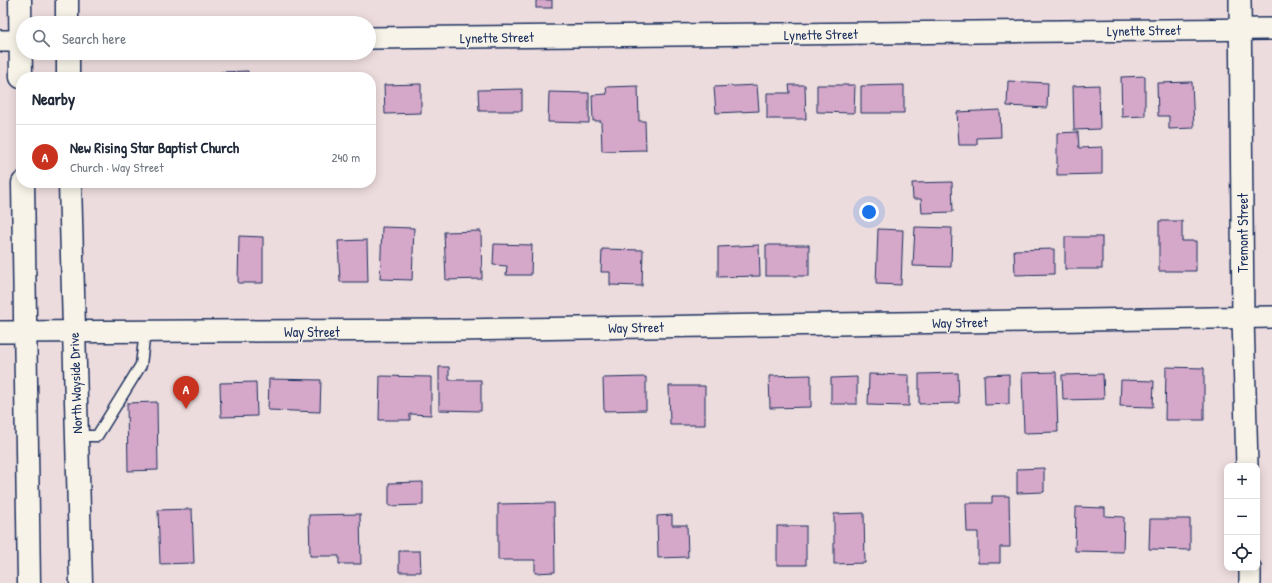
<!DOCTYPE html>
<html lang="en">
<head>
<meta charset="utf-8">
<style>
  body { margin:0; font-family:"Patrick Hand",sans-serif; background:#f2f2f3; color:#1f2937 }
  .controls { position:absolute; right:12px; bottom:12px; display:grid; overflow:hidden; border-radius:8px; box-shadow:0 2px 10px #0003 }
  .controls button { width:36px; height:36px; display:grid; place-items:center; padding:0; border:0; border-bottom:1px solid #e0e1e3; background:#fff; color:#1f2937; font:20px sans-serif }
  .you { position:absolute; left:869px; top:212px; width:14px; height:14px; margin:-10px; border:3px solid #fff; border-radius:50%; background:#1a73e8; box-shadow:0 0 0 6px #1a73e833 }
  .badge { display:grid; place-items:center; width:26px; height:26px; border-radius:50%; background:#c8321e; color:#fff; font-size:13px; font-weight:700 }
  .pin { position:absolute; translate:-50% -33px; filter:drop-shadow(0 1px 2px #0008) }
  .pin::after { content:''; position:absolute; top:21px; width:14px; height:12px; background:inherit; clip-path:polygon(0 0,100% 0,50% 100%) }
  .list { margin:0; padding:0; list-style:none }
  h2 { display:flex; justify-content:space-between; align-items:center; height:52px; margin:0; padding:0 16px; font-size:17px }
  h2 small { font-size:13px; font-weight:400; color:#747a83 }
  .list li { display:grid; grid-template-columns:26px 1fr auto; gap:12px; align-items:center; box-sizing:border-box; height:64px; padding:0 16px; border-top:1px solid #e0e1e3 }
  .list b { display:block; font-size:15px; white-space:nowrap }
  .list p { margin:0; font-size:13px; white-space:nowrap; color:#747a83 }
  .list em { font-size:13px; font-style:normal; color:#747a83 }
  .icon { flex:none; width:22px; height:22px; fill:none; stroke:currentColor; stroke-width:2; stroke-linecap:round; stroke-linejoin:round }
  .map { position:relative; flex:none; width:1272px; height:583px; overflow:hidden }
  .search { position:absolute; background:#fff; box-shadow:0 2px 10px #0003; left:16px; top:16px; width:360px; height:44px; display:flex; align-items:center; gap:10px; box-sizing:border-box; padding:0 14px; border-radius:22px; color:#747a83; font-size:15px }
  .panel { position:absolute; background:#fff; box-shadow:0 2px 10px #0003; left:16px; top:72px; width:360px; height:116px; border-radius:16px }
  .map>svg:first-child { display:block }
  .building { fill:#d5a7c8; stroke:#1b2f5e }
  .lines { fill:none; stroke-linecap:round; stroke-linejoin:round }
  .service-casing { stroke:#1b2f5e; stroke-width:13 }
  .minor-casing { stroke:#1b2f5e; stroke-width:24 }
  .secondary-casing { stroke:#1b2f5e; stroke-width:25 }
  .service { stroke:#f7f3e8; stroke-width:10 }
  .minor { stroke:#f7f3e8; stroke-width:21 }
  .secondary { stroke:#f7f3e8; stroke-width:22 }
  .labels { text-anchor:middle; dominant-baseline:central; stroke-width:3; stroke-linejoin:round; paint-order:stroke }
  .street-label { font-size:14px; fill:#1b2f5e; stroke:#f7f3e8 }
</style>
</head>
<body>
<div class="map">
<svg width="1272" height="583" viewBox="0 0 1272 583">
  <rect width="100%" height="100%" fill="#eddcde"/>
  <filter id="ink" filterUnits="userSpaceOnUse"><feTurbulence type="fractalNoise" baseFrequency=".025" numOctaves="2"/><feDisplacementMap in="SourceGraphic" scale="8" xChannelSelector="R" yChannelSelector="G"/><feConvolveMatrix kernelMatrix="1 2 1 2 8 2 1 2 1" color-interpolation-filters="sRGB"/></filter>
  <g filter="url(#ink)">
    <!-- building -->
    <g class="building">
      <rect x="536" y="0" width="16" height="8"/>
      <path d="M248 71V77H220V72Z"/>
      <path d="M1145 76V116L1122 117 1121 77Z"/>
      <path d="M1008 81 1048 83 1047 108 1007 106Z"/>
      <path d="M1192 82 1194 128 1169 129V116H1158L1157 83Z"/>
      <path d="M421 84V113L385 114 384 85Z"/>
      <path d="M757 85 759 111 716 113 714 87Z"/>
      <path d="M789 85H805L806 119H767V93H790Z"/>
      <path d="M817 85H855L854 113 817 112Z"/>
      <path d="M904 85V113H861V86Z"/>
      <path d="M1099 85 1100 129 1074 130 1073 86Z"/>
      <path d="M638 86 639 121H645L646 150 602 151 601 121H593L592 95 607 94 606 87Z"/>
      <path d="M371 87H373L372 128H371Z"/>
      <path d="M522 89V111H479L478 90Z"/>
      <path d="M549 92 589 93V123L548 122Z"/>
      <path d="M1000 110 1001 137 977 138V145H959L957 112Z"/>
      <path d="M1078 132 1079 148 1102 147V174L1057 175V133Z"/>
      <path d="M952 182 953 212 922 213 921 199H913L912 183Z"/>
      <path d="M1159 221H1182V241H1196V271H1159Z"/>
      <path d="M382 227 414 228 412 280 380 279Z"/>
      <path d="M915 227 952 228 951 267 913 266Z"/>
      <path d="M878 229 903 230 901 285 876 284Z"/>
      <path d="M481 231 482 279 446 280 444 232Z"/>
      <path d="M239 236 263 237V283H238Z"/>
      <rect x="1065" y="237" width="37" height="32"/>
      <path d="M367 240 368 282H340L338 241Z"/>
      <path d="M494 244 532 245 531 275H506L507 266 493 265Z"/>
      <path d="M759 245 760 276 718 277V247Z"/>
      <rect x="766" y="245" width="43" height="31"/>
      <path d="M602 249 643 250 642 286 610 285V272H601Z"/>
      <path d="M1054 249V274L1015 275 1014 250Z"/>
      <path d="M439 367H449V380H481V411L439 410Z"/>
      <path d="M1166 367 1204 368V420H1165Z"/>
      <path d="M1056 372 1058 432 1024 433 1022 373Z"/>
      <path d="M958 373 959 403 919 404V374Z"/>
      <path d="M869 374 909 375V406L868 405Z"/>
      <path d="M1009 374V404L985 405 984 375Z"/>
      <path d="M1103 374 1104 399 1063 400 1062 375Z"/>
      <path d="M811 375V407L770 408 769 376Z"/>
      <path d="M380 376 431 377V415L410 414V420H379Z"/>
      <path d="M646 377V410L604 411 603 378Z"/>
      <path d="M857 377V404H831V378Z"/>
      <path d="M269 379 321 380 320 412 268 410Z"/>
      <path d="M1121 380 1154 381 1153 407 1120 406Z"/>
      <path d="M256 382 257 416 221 417 220 383Z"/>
      <path d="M669 386H705V425H670Z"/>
      <path d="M157 402 158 470 128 471 127 403Z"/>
      <path d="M1044 468V492L1017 493V469Z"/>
      <path d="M423 482V505L389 506V483Z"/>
      <path d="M992 496H1009L1010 547H1000V563H978V532H967L966 503H992Z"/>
      <path d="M554 503 555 572 535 573V560H498V504Z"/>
      <path d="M1076 507 1105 508V516L1124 517 1123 552 1075 551Z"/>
      <path d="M192 509 194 563 160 564 158 510Z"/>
      <path d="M864 513 865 563 834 564V514Z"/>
      <path d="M360 514 361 564H339V556H310L309 515Z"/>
      <path d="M672 515V525H687L688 557 658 558 657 516Z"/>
      <path d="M1150 519H1190V550L1149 549Z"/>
      <rect x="777" y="526" width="29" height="39"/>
      <path d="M399 551H420L421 572H399Z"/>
    </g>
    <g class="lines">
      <defs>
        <path id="service" d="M76 436H97L141 365 145 331"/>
        <g id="minor">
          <path d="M1240 0 1243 317 1247 466"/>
          <path d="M369 38 1272 29"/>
          <path d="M0 41H23"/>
          <path d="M0 332 456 330 1272 317"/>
          <path d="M1250 568V583"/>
        </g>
        <g id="secondary">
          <path d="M20 0 21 77"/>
          <path d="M67 0V23"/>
          <path d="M68 53V77"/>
          <path d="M23 183 29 583"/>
          <path d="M70 183 81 583"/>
        </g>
      </defs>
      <!-- service casing -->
      <use href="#service" class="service-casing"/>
      <!-- minor casing -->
      <use href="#minor" class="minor-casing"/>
      <!-- secondary casing -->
      <use href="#secondary" class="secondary-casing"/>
      <!-- service -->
      <use href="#service" class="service"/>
      <!-- minor -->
      <use href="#minor" class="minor"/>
      <!-- secondary -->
      <use href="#secondary" class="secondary"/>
    </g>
  </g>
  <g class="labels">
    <!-- street labels -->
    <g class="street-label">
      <text transform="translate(1144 30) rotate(-1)">Lynette Street</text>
      <text transform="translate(821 34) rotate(-1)">Lynette Street</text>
      <text transform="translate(497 37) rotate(-1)">Lynette Street</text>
      <text transform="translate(1242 233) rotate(-90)">Tremont Street</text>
      <text transform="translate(960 322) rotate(-1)">Way Street</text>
      <text transform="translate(636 327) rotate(-1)">Way Street</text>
      <text x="312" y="331">Way Street</text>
      <text transform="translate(75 383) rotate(-92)">North Wayside Drive</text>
    </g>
  </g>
</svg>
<div class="controls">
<button>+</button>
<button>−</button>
<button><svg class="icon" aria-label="locate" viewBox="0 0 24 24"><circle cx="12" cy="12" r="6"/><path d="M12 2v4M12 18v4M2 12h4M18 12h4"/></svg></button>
</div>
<div class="you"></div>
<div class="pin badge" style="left:186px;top:409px">A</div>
<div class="search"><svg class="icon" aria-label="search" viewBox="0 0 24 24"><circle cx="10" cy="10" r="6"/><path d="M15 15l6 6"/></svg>Search here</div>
<section class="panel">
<h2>Nearby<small></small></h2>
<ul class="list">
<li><span class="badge">A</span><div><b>New Rising Star Baptist Church</b><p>Church · Way Street</p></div><em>240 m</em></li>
</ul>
</section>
</div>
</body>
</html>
